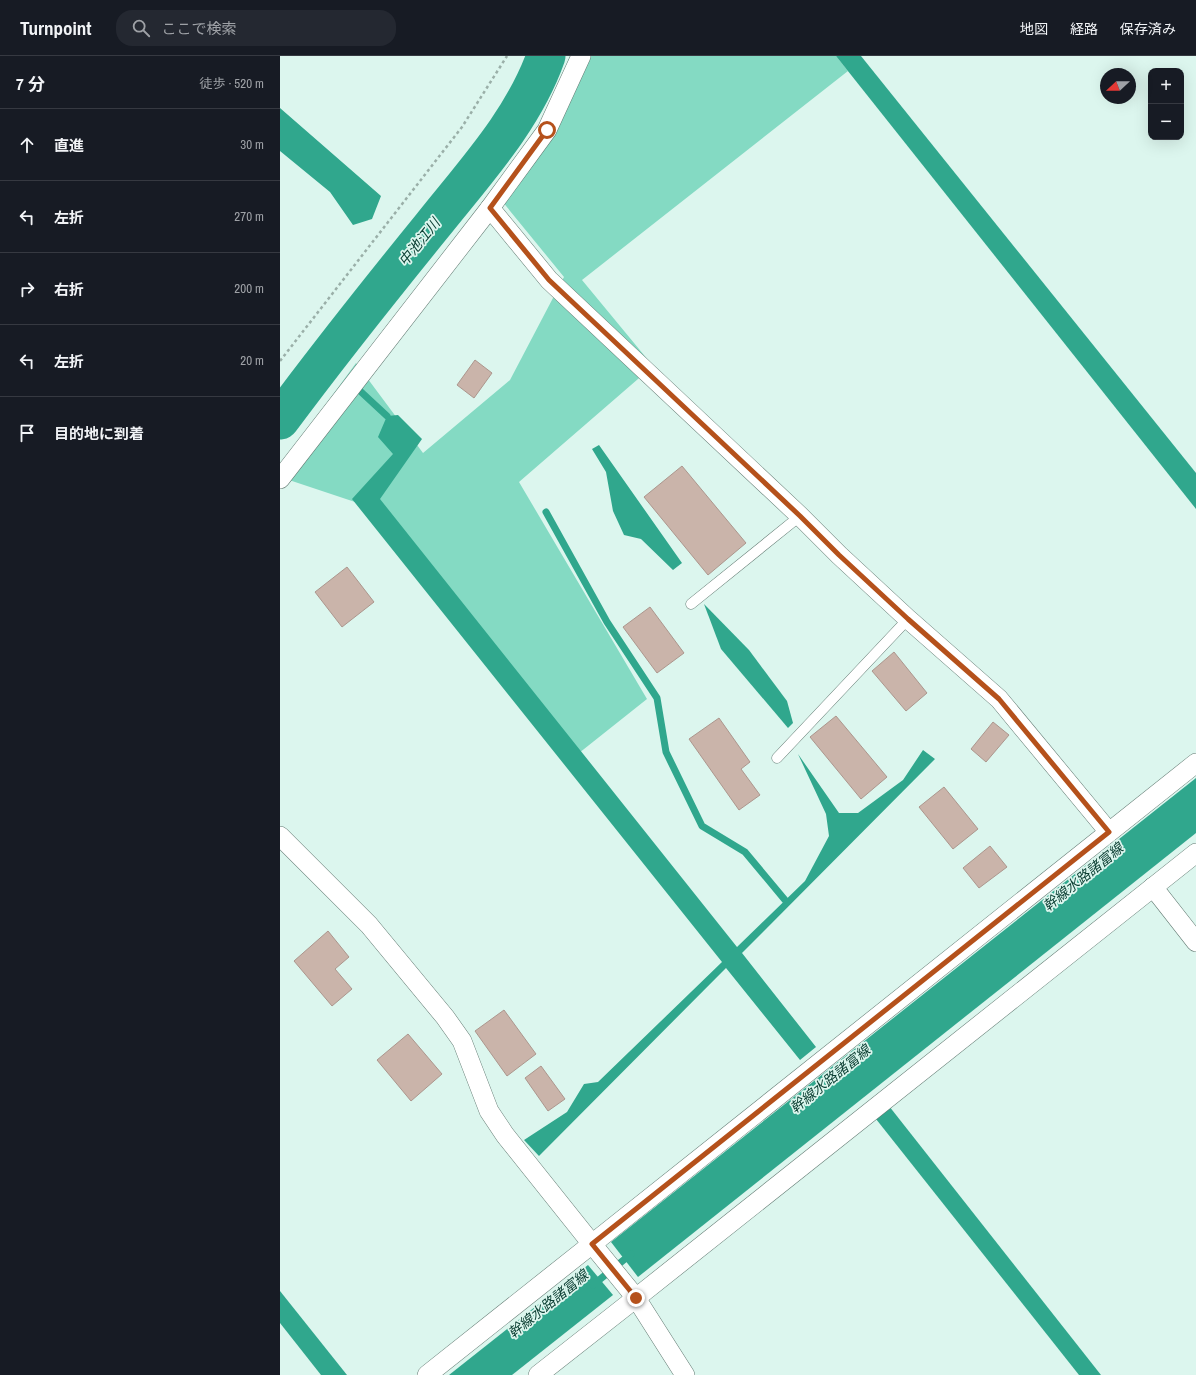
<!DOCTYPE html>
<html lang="ja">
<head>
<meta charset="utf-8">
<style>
  body { margin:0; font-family:"Archivo Narrow","Noto Sans JP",sans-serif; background:#242831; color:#f1f3f6 }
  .controls { position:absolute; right:12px; top:12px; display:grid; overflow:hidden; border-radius:8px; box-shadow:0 4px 16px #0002 }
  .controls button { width:36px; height:36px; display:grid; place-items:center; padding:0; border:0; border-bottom:1px solid #363941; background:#171b24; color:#f1f3f6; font:20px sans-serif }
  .compass { position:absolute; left:820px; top:12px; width:36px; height:36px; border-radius:50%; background:#171b24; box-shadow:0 4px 16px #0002; rotate:248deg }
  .stop { position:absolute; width:12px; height:12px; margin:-9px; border:3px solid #b5511b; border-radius:50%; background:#fff }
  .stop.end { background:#b5511b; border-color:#fff; box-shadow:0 1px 4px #0008 }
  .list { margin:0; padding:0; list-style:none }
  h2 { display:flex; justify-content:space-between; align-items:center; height:52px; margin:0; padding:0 16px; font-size:17px }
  h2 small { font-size:13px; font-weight:400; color:#9ea1a6 }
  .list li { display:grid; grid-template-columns:26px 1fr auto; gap:12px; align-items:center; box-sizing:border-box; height:72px; padding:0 16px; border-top:1px solid #363941 }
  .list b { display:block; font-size:15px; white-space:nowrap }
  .list em { font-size:13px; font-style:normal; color:#9ea1a6 }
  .icon { flex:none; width:22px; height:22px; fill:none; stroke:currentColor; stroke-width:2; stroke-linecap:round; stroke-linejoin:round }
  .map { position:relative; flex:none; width:916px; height:1319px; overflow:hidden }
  header { display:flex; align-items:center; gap:24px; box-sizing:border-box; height:56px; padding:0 20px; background:#171b24; border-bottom:1px solid #363941 }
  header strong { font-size:19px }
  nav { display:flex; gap:22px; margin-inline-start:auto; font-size:14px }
  .search { width:280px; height:36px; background:#242831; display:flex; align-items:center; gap:10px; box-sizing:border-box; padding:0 14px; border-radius:16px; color:#9ea1a6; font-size:15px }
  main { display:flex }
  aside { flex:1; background:#171b24 }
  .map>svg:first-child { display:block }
  .green { fill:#84dac3 }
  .water { fill:#30a78d }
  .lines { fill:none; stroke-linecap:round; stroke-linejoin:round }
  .stream { stroke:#30a78d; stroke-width:7 }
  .river { stroke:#30a78d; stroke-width:39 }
  .building { fill:#cab4aa; stroke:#ac968d }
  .lane-casing { stroke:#637b73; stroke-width:11 }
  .street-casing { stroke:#637b73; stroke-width:20 }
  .path { stroke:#9aafa8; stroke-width:2.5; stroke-dasharray:3 3; stroke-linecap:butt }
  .lane { stroke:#fff; stroke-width:10 }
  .street { stroke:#fff; stroke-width:19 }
  .route { stroke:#b5511b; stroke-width:5 }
  .labels { text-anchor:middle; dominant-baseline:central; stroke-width:3.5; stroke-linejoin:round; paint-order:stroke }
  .water-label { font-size:14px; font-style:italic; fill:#0e4135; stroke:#dcf6ee }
</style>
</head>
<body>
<header>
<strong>Turnpoint</strong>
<div class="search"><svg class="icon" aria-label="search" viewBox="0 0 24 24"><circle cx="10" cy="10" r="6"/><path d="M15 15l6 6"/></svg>ここで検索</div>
<nav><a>地図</a><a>経路</a><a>保存済み</a></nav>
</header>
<main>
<aside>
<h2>7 分<small>徒歩 · 520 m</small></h2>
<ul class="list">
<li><svg class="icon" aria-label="ahead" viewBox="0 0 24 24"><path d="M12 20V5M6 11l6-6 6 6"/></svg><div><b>直進</b></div><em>30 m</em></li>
<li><svg class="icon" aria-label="left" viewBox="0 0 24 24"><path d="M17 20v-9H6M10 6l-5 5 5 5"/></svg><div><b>左折</b></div><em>270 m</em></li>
<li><svg class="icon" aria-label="right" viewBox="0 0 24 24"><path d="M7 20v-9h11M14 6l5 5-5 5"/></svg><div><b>右折</b></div><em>200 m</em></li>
<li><svg class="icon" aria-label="left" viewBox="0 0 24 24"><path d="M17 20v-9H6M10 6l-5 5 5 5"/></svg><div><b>左折</b></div><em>20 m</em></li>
<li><svg class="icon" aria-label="arrive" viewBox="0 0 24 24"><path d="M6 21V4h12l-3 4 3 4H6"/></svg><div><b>目的地に到着</b></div></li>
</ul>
</aside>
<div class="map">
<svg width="916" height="1319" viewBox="0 0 916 1319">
  <rect width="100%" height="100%" fill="#dcf6ee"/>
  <!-- green -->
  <path class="green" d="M290 0H556L568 15 302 224 373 310 239 426 367 643 294 701 87 450 0 421V411L76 307 143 397 230 324 284 221 213 134 264 66Z"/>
  <!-- water -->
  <g class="water">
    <path d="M556 0H581L916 417V453Z"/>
    <path d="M0 52 101 140 92 163 73 169 50 136 0 95Z"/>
    <path d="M118 359 142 383 100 443 457 891 525 825 549 780 546 758 518 698 559 757H578L623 724 643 694 655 703 462 897 536 991 520 1004 446 912 259 1100 244 1084 287 1056 304 1028 318 1026 442 906 72 443 113 398 98 381 107 360Z"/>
    <path d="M319 389 402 507 393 514 361 483 344 479 333 455 326 416 312 393Z"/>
    <path d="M424 548 469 594 507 645 513 667 508 672 441 593Z"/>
    <path d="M916 722V777L358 1221 331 1186Z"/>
    <path d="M609 1050 821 1319H799L596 1063Z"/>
    <path d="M308 1209 333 1239 232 1319H169Z"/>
    <path d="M0 1235 67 1319H41L0 1267Z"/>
  </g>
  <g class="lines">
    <!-- stream -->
    <g class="stream">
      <path d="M79 334 107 360"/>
      <path d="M266 456 327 566 377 642 386 696 422 770 465 796 505 844"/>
      <path d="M313 1229 351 1198"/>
    </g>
    <!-- river -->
    <path class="river" d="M0 364C49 298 100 234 152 170 194 117 243 65 266 0"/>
  </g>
  <!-- building -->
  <g class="building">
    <path d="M195 304 212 317 194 342 177 329Z"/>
    <path d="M402 410 466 487 428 519 364 441Z"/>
    <path d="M67 511 94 546 62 571 35 536Z"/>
    <path d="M370 551 404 597 377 617 343 571Z"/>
    <path d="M614 596 647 637 626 655 592 615Z"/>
    <path d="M556 660 607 721 581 743 530 681Z"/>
    <path d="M439 662 470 706 461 713 480 739 459 754 409 683Z"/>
    <path d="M713 666 729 679 706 706 691 693Z"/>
    <path d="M664 731 698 773 673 793 639 751Z"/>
    <path d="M710 790 727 811 699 832 683 812Z"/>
    <path d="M48 875 69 901 55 913 72 933 52 950 14 905Z"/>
    <path d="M224 954 256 998 227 1020 195 975Z"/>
    <path d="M128 978 162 1018 131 1045 97 1004Z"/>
    <path d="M261 1010 285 1043 268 1055 245 1022Z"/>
  </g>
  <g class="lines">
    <defs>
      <g id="lane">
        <path d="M411 548 520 460"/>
        <path d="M497 702 628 563"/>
      </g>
      <g id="street">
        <path d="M210 152 269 224 520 460 559 499 628 563 719 643 829 776"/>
        <path d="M0 423 210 152 267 74 301 0"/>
        <path d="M0 780 89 869 165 961 182 985 209 1055 225 1079 312 1188 147 1319"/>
        <path d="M873 831 916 886"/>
        <path d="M258 1319 356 1242 312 1188 916 707"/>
        <path d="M405 1319 356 1242 916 797"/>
      </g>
    </defs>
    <!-- lane casing -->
    <use href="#lane" class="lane-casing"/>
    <!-- street casing -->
    <use href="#street" class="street-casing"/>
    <!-- path -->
    <path class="path" d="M0 305 182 71 227 0"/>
    <!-- lane -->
    <use href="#lane" class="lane"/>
    <!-- street -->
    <use href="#street" class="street"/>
  </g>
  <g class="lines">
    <!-- route -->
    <path class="route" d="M267 74 210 152 269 224 520 460 559 499 628 563 719 643 829 776 312 1188 356 1242"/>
  </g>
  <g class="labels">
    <!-- water labels -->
    <g class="water-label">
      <text transform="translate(139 186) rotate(-51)">中池江川</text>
      <text transform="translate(803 821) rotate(-39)">幹線水路諸富線</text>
      <text transform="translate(550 1023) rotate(-39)">幹線水路諸富線</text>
      <text transform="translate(268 1248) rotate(-39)">幹線水路諸富線</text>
    </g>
  </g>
</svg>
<div class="controls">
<button>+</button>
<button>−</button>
</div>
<svg class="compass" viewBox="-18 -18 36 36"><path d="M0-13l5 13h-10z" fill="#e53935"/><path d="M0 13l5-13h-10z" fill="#9ea1a6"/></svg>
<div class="stop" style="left:267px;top:74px"></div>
<div class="stop end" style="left:356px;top:1242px"></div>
</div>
</main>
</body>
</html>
